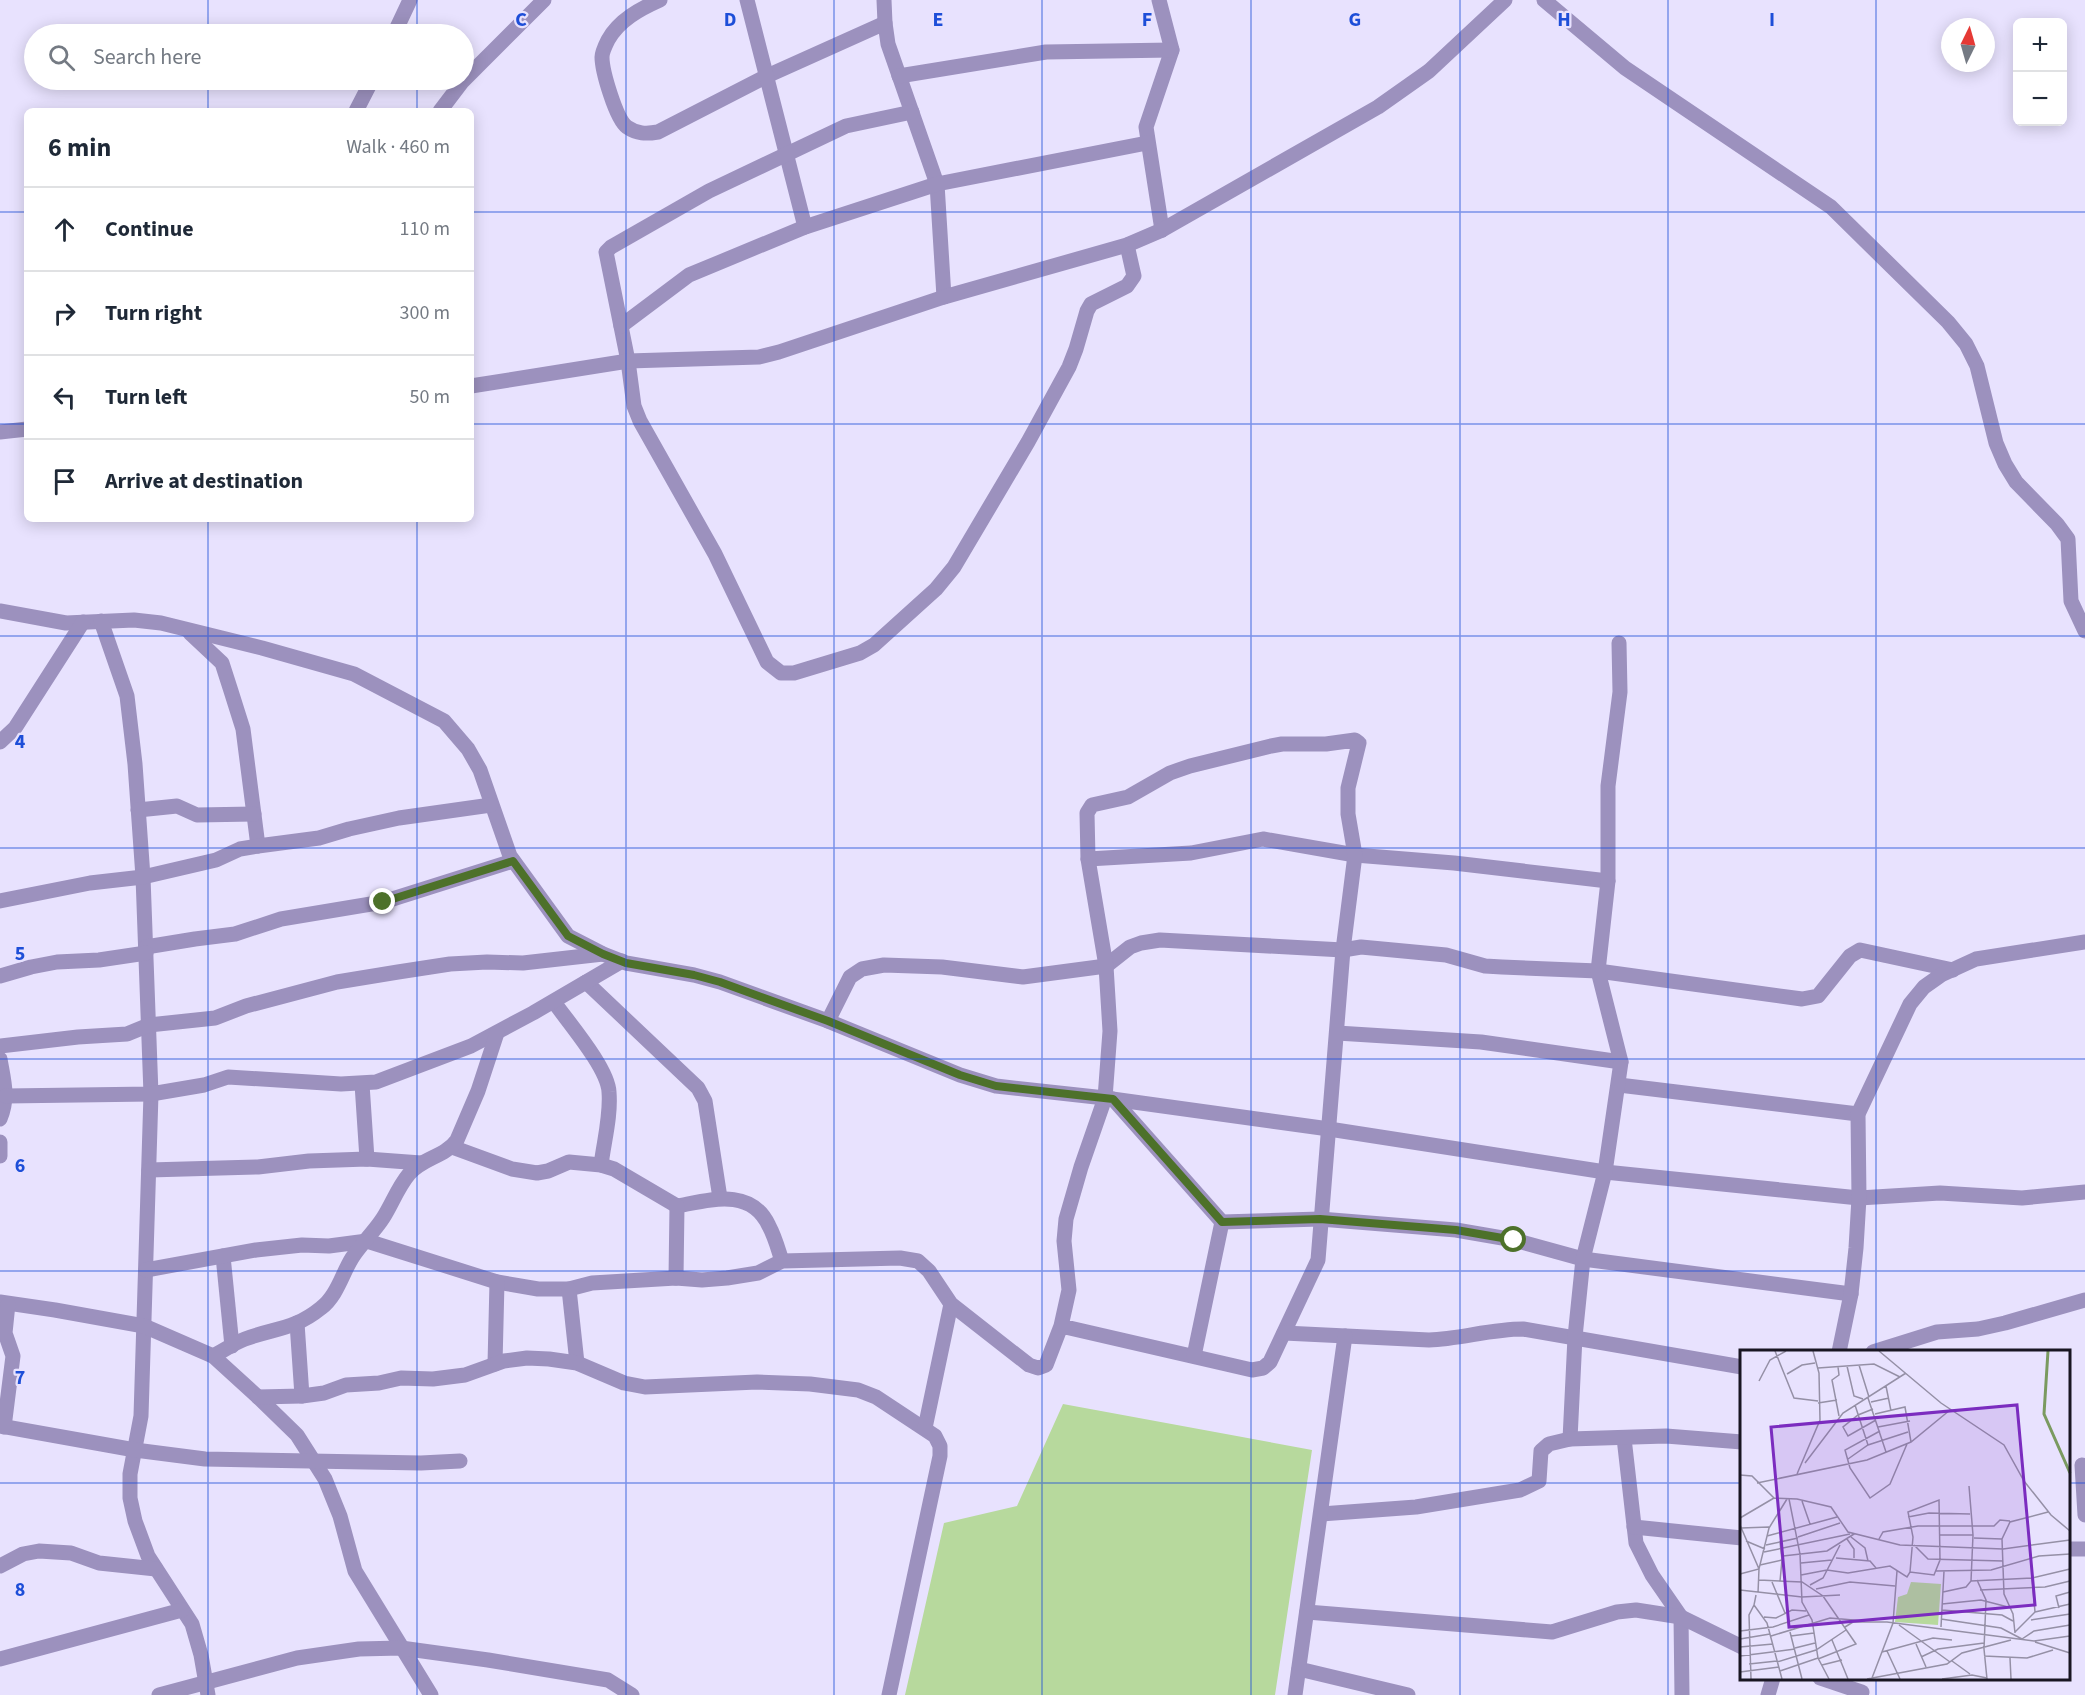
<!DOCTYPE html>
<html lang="en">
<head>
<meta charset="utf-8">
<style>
  body { margin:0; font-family:"Source Sans 3",sans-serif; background:#f6f6f7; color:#1f2937 }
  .controls { position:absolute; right:18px; top:18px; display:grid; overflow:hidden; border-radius:9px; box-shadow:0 3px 15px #0003 }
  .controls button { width:54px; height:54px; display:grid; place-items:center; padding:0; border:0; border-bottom:2px solid #e0e1e3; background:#fff; color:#1f2937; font:30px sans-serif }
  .compass { position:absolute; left:1941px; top:18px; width:54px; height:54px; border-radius:50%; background:#fff; box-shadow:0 3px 15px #0003; rotate:5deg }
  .stop { position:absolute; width:18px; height:18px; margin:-14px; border:4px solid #4d712a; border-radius:50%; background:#fff }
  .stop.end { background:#4d712a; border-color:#fff; box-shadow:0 2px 6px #0008 }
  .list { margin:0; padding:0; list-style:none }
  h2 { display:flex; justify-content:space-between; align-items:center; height:78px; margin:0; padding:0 24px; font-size:26px }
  h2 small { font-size:20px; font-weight:400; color:#747a83 }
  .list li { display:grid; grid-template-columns:39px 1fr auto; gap:18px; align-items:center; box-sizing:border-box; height:84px; padding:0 24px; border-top:2px solid #e0e1e3 }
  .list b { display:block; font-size:22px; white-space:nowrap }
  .list em { font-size:20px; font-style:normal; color:#747a83 }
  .icon { flex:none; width:33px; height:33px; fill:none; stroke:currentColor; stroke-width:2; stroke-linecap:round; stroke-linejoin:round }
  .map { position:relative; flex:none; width:2085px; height:1695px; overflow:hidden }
  .search { position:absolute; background:#fff; box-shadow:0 3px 15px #0003; left:24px; top:24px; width:450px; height:66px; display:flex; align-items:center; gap:15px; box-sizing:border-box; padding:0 21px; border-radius:33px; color:#747a83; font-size:22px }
  .panel { position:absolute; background:#fff; box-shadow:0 3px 15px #0003; left:24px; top:108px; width:450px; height:414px; border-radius:9px }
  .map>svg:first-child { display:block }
  .green { fill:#b7d99d }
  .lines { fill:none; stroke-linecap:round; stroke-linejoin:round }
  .minor { stroke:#9c91be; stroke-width:15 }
  .route { stroke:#4d712a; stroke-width:8 }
  .grid { fill:none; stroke:#1d4ed8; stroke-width:1.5; stroke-opacity:0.55 }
  .inset-river { fill:none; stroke:#7a9a60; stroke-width:3 }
  .inset-road { fill:none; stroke:#9590a6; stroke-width:1.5 }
  .view { fill:#7b2cbf; fill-opacity:0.15; stroke:#7b2cbf; stroke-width:3 }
  .inset-edge { fill:none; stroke:#191622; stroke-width:3 }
  .grid-label { font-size:20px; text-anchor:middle; font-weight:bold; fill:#1d4ed8; stroke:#e8e2fe; stroke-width:4.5; stroke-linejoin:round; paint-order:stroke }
</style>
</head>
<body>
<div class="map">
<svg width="2085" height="1695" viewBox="0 0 2085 1695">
  <rect width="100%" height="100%" fill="#e8e2fe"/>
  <!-- green -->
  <path class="green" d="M1063 1404 1312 1450 1275 1695H905L944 1523 1017 1506Z"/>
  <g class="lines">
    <!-- minor -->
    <g class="minor">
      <path d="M660 0C640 9 619 20 608 40 606 44 602 52 602 57 602 71 616 119 627 127 637 134 646 134 658 132L767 76 885 23"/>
      <path d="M747 0 805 227"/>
      <path d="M884 0 885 23 888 44 937 184 944 297"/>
      <path d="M1159 0 1172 50 1146 127 1162 230"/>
      <path d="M1544 0 1625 68 1831 207 1948 322 1966 344 1977 366 1996 443 2005 464 2016 482 2057 524 2068 539 2071 601 2085 631"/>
      <path d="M394 34 410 0"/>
      <path d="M899 76 1046 52 1172 50"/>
      <path d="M356 111 372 80"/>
      <path d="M440 111 462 82 544 0"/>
      <path d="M912 112 846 126 709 191 611 247 606 252 628 361 634 406 640 421 715 554 767 662 781 673H794L860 653 874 645 936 589 954 567 1028 442 1069 367 1076 349 1087 311 1091 304 1127 286 1134 276 1127 245"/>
      <path d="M621 326 689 275 805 227 937 184 1147 143"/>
      <path d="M471 386 628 361 759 357 779 352 944 297 1127 245 1162 230 1378 107 1429 71 1505 0"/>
      <path d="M0 432 27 429"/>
      <path d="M0 611 66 623 134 620 161 623 262 648 354 674 444 721 468 749 480 770 510 856 568 936 603 954 626 963 694 975 720 982 828 1021 960 1075 996 1086 1105 1098 1329 1129 1605 1172 1859 1198 1940 1193 2022 1198 2085 1192"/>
      <path d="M101 621 127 696 135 764 143 877 151 1094 141 1416 130 1474V1498L135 1521 148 1556 192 1624 201 1655 208 1695"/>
      <path d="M190 633 222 663 231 691 243 729 258 846"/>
      <path d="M0 742 15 728 83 622"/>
      <path d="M138 810 177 806 197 815 254 814"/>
      <path d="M1088 859 1191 853 1263 839 1355 855 1454 863 1608 881"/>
      <path d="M0 901 90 883 143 877 216 860 240 849 258 846 319 838 349 829 399 818 491 805"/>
      <path d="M146 947 195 939 235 934 281 919 383 902 513 861"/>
      <path d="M0 976 31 967 57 962 99 960 146 953"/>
      <path d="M586 982 698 1088 705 1101 720 1198"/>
      <path d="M554 1002C568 1022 608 1068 609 1092 611 1116 604 1141 601 1165"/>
      <path d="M828 1021 850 977 862 969 884 965 942 967 1023 977 1106 966 1130 947 1141 943 1160 940 1343 950 1361 947 1446 955 1485 966 1502 967 1598 971 1802 999 1818 996 1850 956 1860 950 1953 970"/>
      <path d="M1337 1033 1481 1042 1621 1062"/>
      <path d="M0 1046 78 1037 127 1034 149 1025 215 1018 246 1006 337 982 398 972 450 964 487 962 523 963 603 954"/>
      <path d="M0 1059C4 1082 9 1097 0 1119"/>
      <path d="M362 1084 367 1159"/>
      <path d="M1619 1085 1858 1114"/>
      <path d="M6 1096 151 1094 204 1085 228 1077 341 1084 376 1082 471 1046 533 1013 622 961"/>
      <path d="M1113 1099 1222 1222 1320 1219 1456 1230 1514 1240 1583 1259 1851 1294"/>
      <path d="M0 1142V1156"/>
      <path d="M452 1147 512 1169 537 1173 548 1171 569 1162 601 1165 614 1169 677 1206C710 1200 751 1187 769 1226 775 1237 778 1249 782 1261"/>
      <path d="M149 1170 258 1167 309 1161 367 1159 421 1163"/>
      <path d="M223 1256 232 1346"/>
      <path d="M146 1270 256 1250 302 1245 329 1246 367 1241 497 1282 538 1289H569L592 1283 676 1278 702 1280 727 1278 758 1273 782 1261 900 1258 918 1261 929 1271 951 1304 1029 1365 1038 1368 1046 1365 1061 1326 1069 1290 1064 1241 1066 1219 1081 1167 1105 1098 1110 1031 1106 966 1088 859 1087 813 1092 805 1128 797 1170 773 1190 766 1271 746 1282 744H1326L1355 740 1359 743 1348 788V814L1355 855 1343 950 1318 1260 1270 1362 1263 1368 1252 1370 1061 1326"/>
      <path d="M676 1278 677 1206"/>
      <path d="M569 1289 577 1363"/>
      <path d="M0 1302 55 1310 144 1326 213 1356 258 1397 297 1435 325 1479 340 1516 355 1571 431 1695"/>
      <path d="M297 1323 302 1396"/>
      <path d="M1284 1333 1429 1340C1460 1339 1491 1329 1523 1329L1742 1367"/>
      <path d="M1839 1352 1851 1294 1856 1248 1859 1198 1858 1114 1910 1004 1924 987 1941 975 1976 959 2085 942"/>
      <path d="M1873 1352 1937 1332 1978 1329 2005 1323 2085 1300"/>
      <path d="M213 1356C223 1351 234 1343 245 1339 274 1328 294 1330 321 1308 337 1296 342 1274 352 1258 361 1244 374 1232 383 1218 392 1204 398 1187 409 1174 422 1158 445 1157 457 1140L478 1091 497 1033"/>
      <path d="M1194 1356 1222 1222"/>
      <path d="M495 1364 497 1282"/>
      <path d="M258 1397 302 1396 324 1393 346 1385 379 1383 401 1378 433 1379 465 1375 504 1361 527 1358 549 1359 577 1363 624 1383 645 1387 757 1382 810 1384 858 1390 876 1397 935 1436 940 1446V1456L889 1695"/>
      <path d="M0 1426 135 1450 205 1459 421 1463 460 1461"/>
      <path d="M4 1427 13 1356 5 1333 8 1304"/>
      <path d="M925 1428 951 1304"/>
      <path d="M1624 1438 1636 1543 1652 1575 1681 1617 1682 1695"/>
      <path d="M1570 1439 1575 1337 1583 1259 1605 1172 1621 1062 1598 971 1608 881V786L1620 692 1619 643"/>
      <path d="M2082 1465 2085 1515"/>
      <path d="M1321 1514 1416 1507 1520 1490 1539 1481 1541 1451 1549 1444 1570 1439 1666 1436 1742 1442"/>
      <path d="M1634 1527 1742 1538"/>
      <path d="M2068 1549H2085"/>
      <path d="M0 1566 23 1554 39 1551 71 1553 99 1563 156 1569"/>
      <path d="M1307 1612 1552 1632 1617 1612 1636 1610 1681 1617 1742 1647"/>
      <path d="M0 1659 182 1610"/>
      <path d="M1299 1669 1408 1695"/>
      <path d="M1820 1678 1862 1692"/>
      <path d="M159 1695 297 1658 359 1649 401 1648 488 1660 608 1680 632 1695"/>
      <path d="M1295 1695 1345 1336"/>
      <path d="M1768 1695 1773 1678"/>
    </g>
  </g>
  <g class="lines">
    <!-- route -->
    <path class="route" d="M383 902 513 861 568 936 603 954 626 963 694 975 720 982 828 1021 960 1075 996 1086 1113 1099 1222 1222 1320 1219 1456 1230 1514 1240"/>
  </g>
  <!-- grid -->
  <path class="grid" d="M208 0V34M417 0V34M626 0V1695M834 0V1695M1042 0V1695M1251 0V1695M1460 0V1695M1668 0V1695M1876 0V1352M208 80V111M417 80V111M0 212H27M471 212H2085M0 424H27M471 424H2085M208 519V1695M417 519V1695M0 636H2085M0 848H2085M0 1059H2085M0 1271H2085M0 1483H1742M2068 1483H2085M1876 1678V1695"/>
  <!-- overview -->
  <g transform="translate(1740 1350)">
    <rect width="330" height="330" fill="#e8e2fe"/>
    <path d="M171 232 201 234 198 275 155 272 158 247 167 244Z" fill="#b7d99d"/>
    <path class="inset-river" d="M308 1 304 64 330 123"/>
    <path class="inset-road" d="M35 1 54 48 78 51M139 1 201 53 264 95 284 131 311 165 330 181M119 15 129 47M107 16 114 46 123 49M98 17 99 25 92 30 99 66M78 18 134 14 160 27M47 24 62 15 75 13M19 31 30 10 46 1M146 36 151 61M128 48 146 102M131 52 149 48M78 53 97 50M115 55 128 95M133 59 118 65 103 77 108 86 136 70M135 64 165 57 171 92M138 77 170 71M140 81 105 100 110 118 130 148 150 134 167 94M108 109 128 95 168 82M65 113 103 63 166 23M57 124 80 70 79 23 73 1M0 125 12 126 34 148 57 149 91 157 108 182 160 195 263 199 330 190M17 133 127 110 171 92 210 60M0 143V162M49 149 60 204 62 252 72 270 78 308 89 329M62 151 70 174M168 167 189 163 230 164M0 168 34 148M0 175 19 219 18 243M1 178 29 177M199 185H233M27 186 97 167M58 187 100 173M111 187 125 198 128 211M234 188 262 189M107 189 114 199V208M139 189 143 182 178 176H254L260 170 270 171M6 191 25 199M26 195 58 188M174 195 188 209 263 211M24 202 110 184M43 206 87 201 114 184M96 208 130 211 136 218M61 213 92 210M20 215 42 210 40 192M196 221 251 220 299 206 330 204M0 224 19 219 29 178 47 149M61 225 87 220 108 223 150 216 167 227 170 222 194 225 200 210 199 150 168 162 173 187 170 222M19 230 62 232 83 246 116 294 78 309M237 230 246 250 244 299 247 329M40 231 42 210M231 231 292 228 330 219M32 232 45 263M70 235 83 228 100 195M76 239 110 232 155 236M0 240 62 247 100 245M240 240 305 237 330 231M203 242 226 237 231 231 233 185 229 136M16 245 14 255 27 273 42 329M202 254 241 250 268 257M319 258 316 246 330 242M202 260 262 265 273 271M295 262 330 254M24 267 36 268 52 260 66 261M201 269 261 278 282 289M291 270 330 264M159 275 210 312M105 277 113 272H147L294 291 330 286M201 277 204 221M0 281 33 277 69 265M50 282 62 329M275 282 295 262 292 228M275 283 273 264 264 244 262 189 270 172 308 162M31 286 90 268 125 271M51 286 74 283M0 289 30 284M282 289 294 281 330 275M92 290 108 329M295 292 330 303M176 294 186 317M0 297 33 294M55 298 75 293M147 301 160 329M142 302 193 288 212 290M0 306 55 299M244 306 287 308 313 300M181 307 198 299 244 293M270 308 271 329M212 311 230 324M37 312 76 300 106 280M9 314 37 311M82 315 102 310M40 321 78 308M0 322 39 317M132 328 153 273 157 221M11 329 9 265 14 255M127 329 207 314 222 303 271 290M202 329 232 325 247 328"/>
    <path class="view" d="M277 55 295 255 49 277 31 77Z"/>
    <rect width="330" height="330" class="inset-edge"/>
  </g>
  <g class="grid-label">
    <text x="521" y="26">C</text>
    <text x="730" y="26">D</text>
    <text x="938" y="26">E</text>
    <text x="1147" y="26">F</text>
    <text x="1355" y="26">G</text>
    <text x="1564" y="26">H</text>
    <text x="1772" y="26">I</text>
    <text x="20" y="748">4</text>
    <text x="20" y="960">5</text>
    <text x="20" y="1172">6</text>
    <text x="20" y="1384">7</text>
    <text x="20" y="1596">8</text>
  </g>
</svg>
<div class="controls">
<button>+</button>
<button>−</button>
</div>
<svg class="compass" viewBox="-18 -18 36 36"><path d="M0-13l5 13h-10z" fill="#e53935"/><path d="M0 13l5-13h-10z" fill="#747a83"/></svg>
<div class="stop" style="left:1514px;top:1240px"></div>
<div class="stop end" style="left:383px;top:902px"></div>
<div class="search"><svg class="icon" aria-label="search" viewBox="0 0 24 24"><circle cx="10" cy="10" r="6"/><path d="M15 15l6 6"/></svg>Search here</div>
<section class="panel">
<h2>6 min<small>Walk · 460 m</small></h2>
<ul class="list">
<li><svg class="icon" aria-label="ahead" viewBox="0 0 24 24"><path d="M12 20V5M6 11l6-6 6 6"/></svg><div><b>Continue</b></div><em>110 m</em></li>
<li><svg class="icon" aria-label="right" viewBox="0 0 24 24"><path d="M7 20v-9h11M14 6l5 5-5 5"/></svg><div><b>Turn right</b></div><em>300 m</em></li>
<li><svg class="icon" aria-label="left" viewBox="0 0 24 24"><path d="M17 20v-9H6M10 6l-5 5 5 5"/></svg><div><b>Turn left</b></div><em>50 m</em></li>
<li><svg class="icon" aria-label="arrive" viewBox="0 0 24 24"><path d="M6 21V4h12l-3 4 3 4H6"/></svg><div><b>Arrive at destination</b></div></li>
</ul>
</section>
</div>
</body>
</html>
